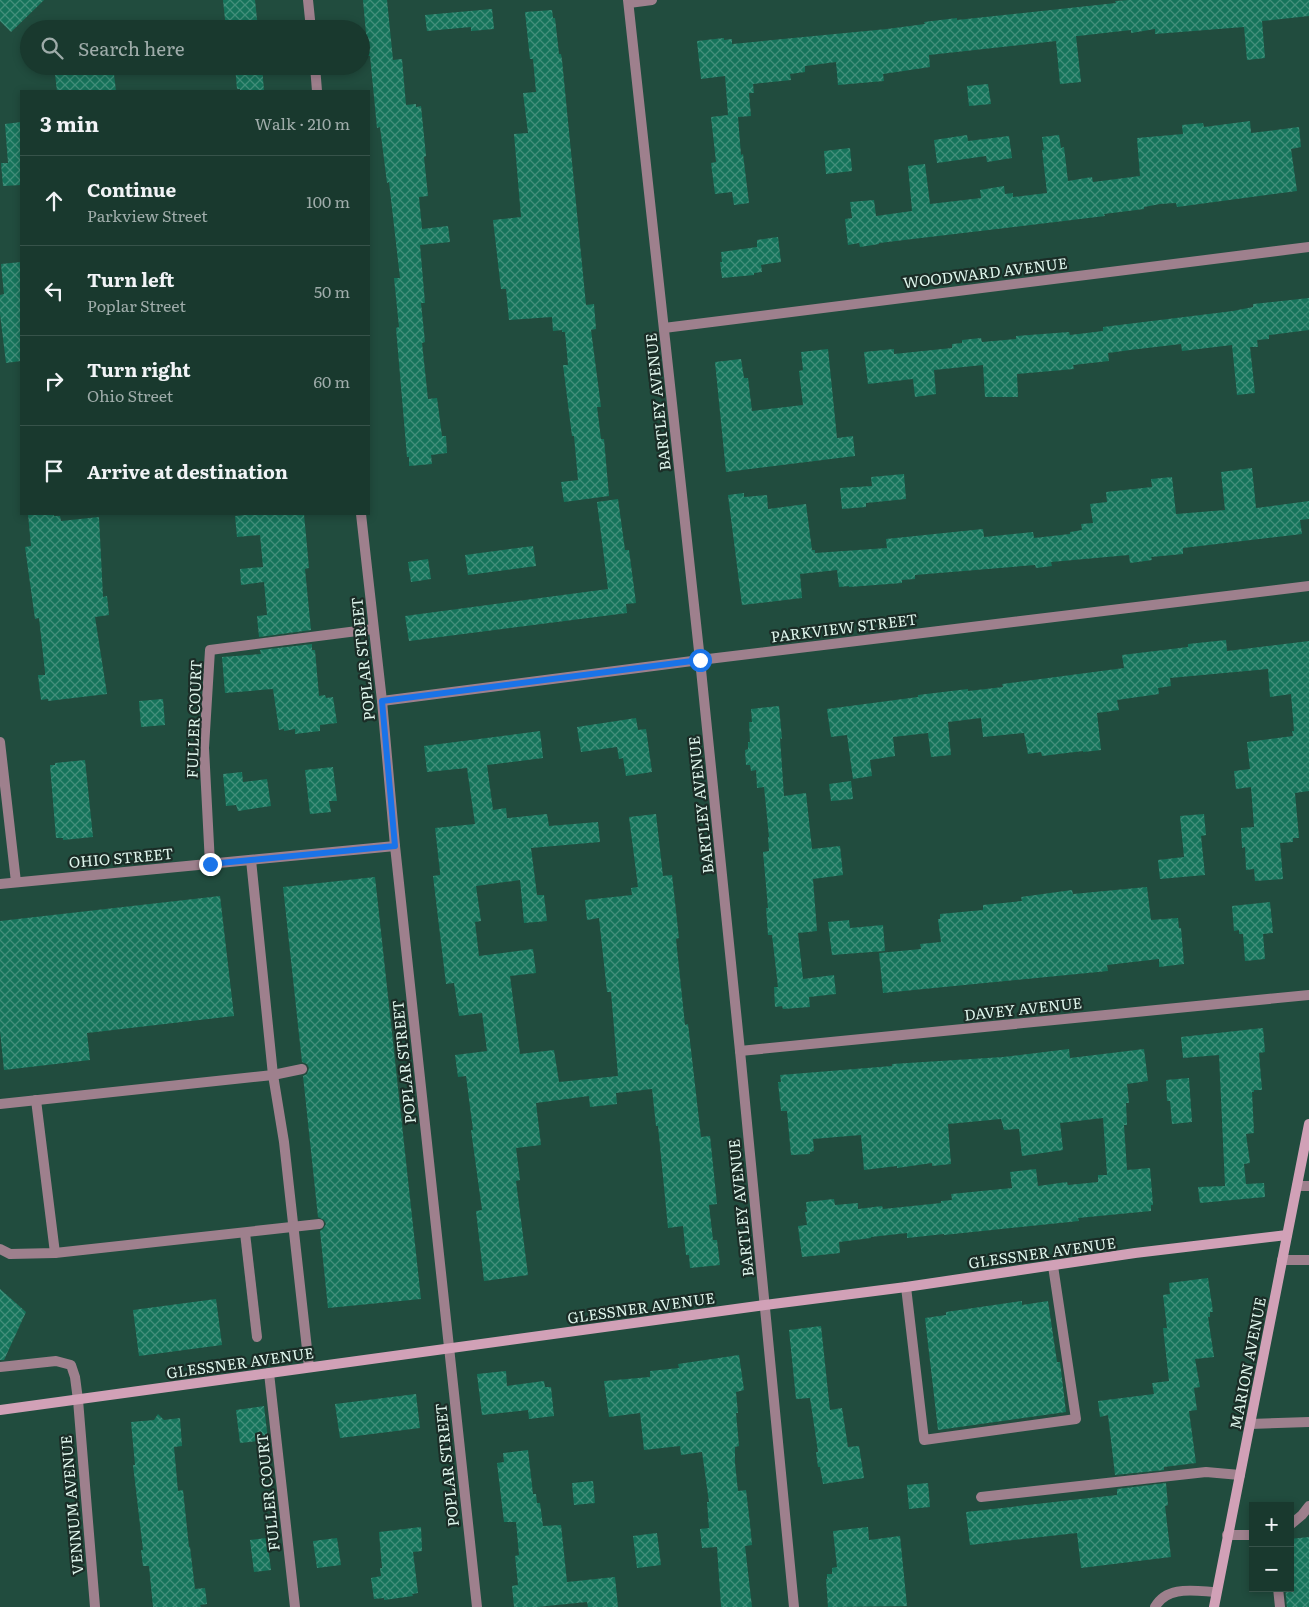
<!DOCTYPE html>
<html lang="en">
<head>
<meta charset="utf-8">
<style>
  body { margin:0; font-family:Literata,serif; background:#26443a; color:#f1f3f6 }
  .controls { position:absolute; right:15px; bottom:15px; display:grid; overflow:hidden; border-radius:0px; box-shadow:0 2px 8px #0003 }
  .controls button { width:45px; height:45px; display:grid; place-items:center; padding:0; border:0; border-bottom:1px solid #37534a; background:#19392e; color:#f1f3f6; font:25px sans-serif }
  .stop { position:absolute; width:15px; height:15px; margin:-11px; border:4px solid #1a73e8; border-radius:50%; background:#fff }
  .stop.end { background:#1a73e8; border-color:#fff; box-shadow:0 1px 5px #0008 }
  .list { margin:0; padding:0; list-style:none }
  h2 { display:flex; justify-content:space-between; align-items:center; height:65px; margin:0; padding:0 20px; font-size:21px }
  h2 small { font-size:16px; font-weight:400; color:#9facaa }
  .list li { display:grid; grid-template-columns:32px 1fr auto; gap:15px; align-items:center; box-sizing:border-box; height:90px; padding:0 20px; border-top:1px solid #37534a }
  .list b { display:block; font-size:19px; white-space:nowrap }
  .list p { margin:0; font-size:16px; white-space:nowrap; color:#9facaa }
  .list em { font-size:16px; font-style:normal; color:#9facaa }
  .icon { flex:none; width:28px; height:28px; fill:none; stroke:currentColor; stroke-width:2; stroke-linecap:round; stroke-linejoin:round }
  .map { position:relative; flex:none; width:1309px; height:1607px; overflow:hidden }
  .search { position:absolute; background:#19392e; box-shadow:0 2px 8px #0003; left:20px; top:20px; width:350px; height:55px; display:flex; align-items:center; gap:12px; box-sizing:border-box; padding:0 18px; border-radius:28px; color:#9facaa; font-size:19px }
  .panel { position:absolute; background:#19392e; box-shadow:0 2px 8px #0003; left:20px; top:90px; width:350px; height:425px; border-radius:0px }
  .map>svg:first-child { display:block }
  .building { fill:url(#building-cross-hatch) }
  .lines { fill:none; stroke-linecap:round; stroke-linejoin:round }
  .lane { stroke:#9e808d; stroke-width:10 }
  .street { stroke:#9e808d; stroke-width:10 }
  .secondary { stroke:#d1a1b7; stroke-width:10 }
  .route { stroke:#1a73e8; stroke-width:6 }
  .labels { text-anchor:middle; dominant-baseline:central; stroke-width:4.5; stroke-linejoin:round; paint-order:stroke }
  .street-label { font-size:15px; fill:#def5ec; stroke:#1b2d27 }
</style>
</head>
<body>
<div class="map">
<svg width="1309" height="1607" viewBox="0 0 1309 1607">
  <defs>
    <pattern id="building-cross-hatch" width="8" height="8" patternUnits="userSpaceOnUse" patternTransform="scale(1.25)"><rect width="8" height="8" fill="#16745b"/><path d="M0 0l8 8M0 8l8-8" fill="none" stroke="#438f7b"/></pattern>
  </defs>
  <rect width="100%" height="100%" fill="#214c3e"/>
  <!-- building -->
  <g class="building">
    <path d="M0 0H44L11 32 0 21Z"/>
    <path d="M223 0H255L258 29H226Z"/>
    <path d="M363 0H387L393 60 402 59 406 105 416 104V107L421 106 426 156 424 157 428 196 419 197 422 229 448 226 450 242 420 245 425 303H421L425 342 422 343 428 399 437 398 442 436H446L447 453 431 455 432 464 409 466V457H407L396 328 399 327 394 278H400L389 182 387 183 380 127 377 128 370 56H368Z"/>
    <path d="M1128 0H1309V16L1262 21 1265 58 1247 60 1244 27 1155 34V29L1131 33V30L1078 36H1076L1081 82 1060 84 1056 41 929 55 930 67 883 74 884 81 838 85 836 62 805 66V72L790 74 791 80 753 84 754 93H749L751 116 738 117 741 155 743 154 749 203 734 205 732 192 715 194 711 163 716 162 711 117 728 115 725 76 701 79 697 41 724 38V40L732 39V44L887 29 925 24 924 22 957 18V20L1116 3 1115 1Z"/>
    <path d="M492 9 494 29 471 31V27L427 31 425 15Z"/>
    <path d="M552 10 553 18H555L559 54H561L562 60 586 305 594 304 596 329 591 330 601 407H597L601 439H604L609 496 564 502 561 482 578 480 574 436H572L563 365H568L565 332H562V330L553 331 552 317 509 320 506 289H501L493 220 521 217 514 134 528 133 523 93 536 92 533 59H530L525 12Z"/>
    <path d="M54 66H113L116 91H57Z"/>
    <path d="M235 66H262L264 91H240V89H237Z"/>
    <path d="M988 84 991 104 969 106 967 86Z"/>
    <path d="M1250 121 1251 133 1299 127 1301 147 1291 149 1297 191 1177 207 1176 203 1160 204 1144 207V209L1104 214 1105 216 879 243V244L860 247 859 243 848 245 845 219 852 218 850 202 874 200 876 216 912 211 908 166 925 164 930 204 981 198 980 190 1004 186 1005 194 1013 193V197L1047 193 1042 150H1044L1042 137 1059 135 1061 148 1064 147 1068 181 1092 177 1093 182 1140 176 1137 138 1183 134 1182 125 1203 123 1204 127Z"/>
    <path d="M21 122V185L3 186 1 163H8L5 124Z"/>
    <path d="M967 135 968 141 1009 136 1012 158 987 162 986 156 937 163 934 140Z"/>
    <path d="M850 148 852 171 826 174 824 151Z"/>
    <path d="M778 237 781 262 761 265 762 272 754 273V275L722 278 720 262H722L721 252 757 247V240Z"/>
    <path d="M21 262V361L6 363 0 314V295L4 294 1 264Z"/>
    <path d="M1309 298V330L1269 335V339L1257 340 1258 347H1250L1255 393 1237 395 1232 345 1182 351 1181 344 1130 350 1108 353 1109 361 1073 365 1074 369 1017 374 1018 397H985L983 365 934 370 936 394 915 397 913 379 868 384 864 352 894 349V354L952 348V344L962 343V340L981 338 982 342 1016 339V336L1069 332 1070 335 1103 331V327L1233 311 1253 307V304Z"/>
    <path d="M828 349 837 438 853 436 855 456 726 472 715 362 741 359 744 378H748L752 411 803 405 799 371 803 370 801 352Z"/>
    <path d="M1252 468 1256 508 1309 501V519L1300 520 1302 534 1183 548V554L1151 557 1152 560 1130 563 1129 555 1051 562 1052 566 1036 568 1035 565 915 575V579L902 580V583L849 587V586L839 587 837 570 800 574 802 598 742 605 728 495 744 493V497L767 495 768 509 806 504 812 550H815V553L887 548 886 539 983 529 984 537 1033 532 1034 538 1070 534V532L1082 530 1081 524 1093 523 1090 504 1107 502 1106 492 1152 487 1151 479 1172 477 1176 514 1225 510 1221 472Z"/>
    <path d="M904 474 906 499 866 503V507L842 509 840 488 872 486 871 477Z"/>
    <path d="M618 499 625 550H629L636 603 626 604 627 613 409 641 405 616 608 589 597 502Z"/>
    <path d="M28 514H54V516H60L61 521 99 517 103 597 107 596 109 615 95 617 107 694 48 701V699L41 700 38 675H45V672L39 618 35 619 25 547 31 546Z"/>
    <path d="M254 514H304L309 568 305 569 311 630 259 637 257 616 267 615 264 582 241 585 240 569 263 567 260 535 237 537 235 516Z"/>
    <path d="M533 546 536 566 468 575 465 555Z"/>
    <path d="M428 559 431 579 411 582 408 562Z"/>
    <path d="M1226 640 1227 651 1309 641V791L1295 793 1299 838H1293V842L1280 843 1283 879 1255 881 1254 869 1246 870 1245 847 1242 848 1241 828 1254 827 1251 787 1236 789 1234 771 1250 769 1247 742 1293 736 1292 731H1294L1291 694 1270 697 1268 669 1170 678 1171 686 1158 688 1159 694 1117 700 1119 710 1097 713 1101 750 1083 752V751L1042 756 1041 752 1028 754 1024 733 983 737 981 718 948 722 951 755 931 757 928 733 893 737 895 756 870 760 872 776 853 779 847 735 831 737 827 709 918 697V695L968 689V691L986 689 1003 687 1002 684 1124 668 1122 655 1188 647V644Z"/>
    <path d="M312 644V650H315L319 696 325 695 326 698 333 697 337 723 320 725V731L295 734V729L284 731V729L279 730 273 689 225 693 222 657 261 654 260 650Z"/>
    <path d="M163 699 165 725 141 727 139 701Z"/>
    <path d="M779 706 782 739 780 738 784 796 806 793 812 849 840 846 843 875 813 879 817 931 798 933 803 979 834 975 836 994 809 997 810 1007 783 1009 782 1006 775 1007 774 987H778L772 935H768L766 908H768L763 852 769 851 768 837H769L764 787 757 788 756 770 751 771 750 765H746L745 750 748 749V742H750L749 722H752L751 709Z"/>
    <path d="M636 718 638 730 646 729 652 772 626 776 623 758 619 759 617 747 581 752 577 727Z"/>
    <path d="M540 731 543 758 487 765 493 810 506 808 507 818 547 814 549 826 598 822 600 842 531 848 537 895H544L547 921 524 923 520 880 476 886 481 921 475 922 479 956 533 949 536 973 510 976 520 1054 554 1050 559 1082 618 1076 611 992H607L599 918 587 920 585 900 632 895 631 888 638 887 629 817 656 814 663 876 672 875 679 938 676 939 685 1025 688 1024 701 1137 710 1136 717 1204 709 1205 713 1240H717L720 1265 690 1268 689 1255H686L683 1226 668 1228 658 1126H656L652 1089 616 1093 617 1104 590 1107 589 1096 536 1103 541 1145 516 1148 520 1180 516 1181 528 1275 484 1281 476 1211 482 1210 471 1130H473L466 1076 458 1077 455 1055 487 1051 482 1013 459 1016 454 983 446 984 433 876 440 875V872L435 828 475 824 467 768 427 772 424 746Z"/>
    <path d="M85 760 93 837 63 840V838H56L50 765H55V763Z"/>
    <path d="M333 767 337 801H329L331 812 310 814 305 770Z"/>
    <path d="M242 772 243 782 267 779 271 806 238 811 236 805 226 806 223 774Z"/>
    <path d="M851 781 853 799 831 801 829 784Z"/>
    <path d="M1204 814 1206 835 1201 836 1205 875 1160 879 1158 860 1184 857 1180 816Z"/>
    <path d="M375 877 421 1299 328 1308 320 1231 323 1229 326 1224 324 1220 318 1217 303 1076 307 1074 309 1068 307 1064 302 1062 283 887Z"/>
    <path d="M1147 887 1151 920 1178 918 1179 928H1181L1184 964 1159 967V959L1107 965 1108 971 883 993 879 953 921 949 920 944 941 942 938 919H940V914L983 910V905L1022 901 1021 897 1072 890 1073 894Z"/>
    <path d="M220 896 234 1016 87 1033 90 1060 4 1070 0 1031V921Z"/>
    <path d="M1270 902 1273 933 1263 934 1265 959 1245 961 1243 934H1239V930L1234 931 1232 906Z"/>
    <path d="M849 920 850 928 883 925 885 951 832 955 828 922Z"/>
    <path d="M1263 1028 1265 1052 1259 1053 1262 1090H1254V1092H1252L1254 1133 1246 1134 1250 1163 1244 1164 1246 1184 1264 1183 1265 1197 1200 1203 1198 1187 1225 1186 1219 1055 1183 1058 1181 1037Z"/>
    <path d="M1069 1049 1070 1058 1144 1049 1148 1081 1127 1084 1129 1103H1126L1127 1125H1124L1127 1170 1150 1168 1153 1205H1151V1211L1078 1218 1079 1221 944 1235V1234L907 1238V1233L871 1237V1238L839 1242 840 1253 802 1257 798 1226 807 1225 805 1212H807L806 1202 834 1199 835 1205 858 1203V1209L882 1206 883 1209 941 1203V1201L952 1200 951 1194 1012 1188 1010 1172 1036 1169 1038 1186 1067 1182 1068 1185 1098 1182V1175H1107L1103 1118 1060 1123 1063 1150 1022 1156 1019 1129 1004 1130 1001 1119 948 1124 951 1164 932 1166V1163L897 1168V1166L864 1170 861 1135 813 1139 814 1151 810 1152V1154L791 1155 787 1111H781L778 1082H781L780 1075 892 1066V1064L1003 1057Z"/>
    <path d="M1189 1078 1192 1122 1172 1124 1170 1101H1167L1166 1080Z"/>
    <path d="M1208 1278 1213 1312H1210V1317H1208L1214 1357 1195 1359 1200 1387 1194 1388 1197 1410 1189 1411 1196 1463 1164 1467V1470L1115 1475 1108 1415 1100 1417 1098 1401 1154 1394 1152 1383 1169 1381 1163 1328H1167L1163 1295 1170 1294 1169 1283Z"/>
    <path d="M0 1289 26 1312 4 1360H0Z"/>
    <path d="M216 1299 222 1345 139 1356 133 1310Z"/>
    <path d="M1022 1301V1305L1048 1301 1057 1362H1060L1066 1412 938 1430 925 1318 946 1315V1312Z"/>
    <path d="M821 1326 830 1410 842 1408 848 1447 859 1446 864 1478 823 1484 820 1467H818L816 1452H818L810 1398 796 1399 789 1330Z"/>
    <path d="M739 1355 744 1390 736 1392 738 1413H736L739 1446 735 1447V1463L738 1491 746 1490 750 1524 752 1545 745 1546 752 1607H721L717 1547 702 1548 700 1529 709 1528 707 1502H709L702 1452 681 1455 680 1446 644 1450 640 1413 609 1417 604 1381 650 1377V1371L679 1368 678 1364Z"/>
    <path d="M506 1371 507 1386 544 1381 545 1387H551L554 1416 529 1419 528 1410 482 1415 477 1374Z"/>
    <path d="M416 1394 420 1428 340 1438 335 1404Z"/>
    <path d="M264 1406 268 1440 240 1443 236 1410Z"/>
    <path d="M158 1414 164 1420 180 1418 182 1446 174 1447 178 1491 183 1490 189 1547H190L195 1589 205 1588 207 1604 200 1605 201 1607H153L149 1566H143L141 1550H143L133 1465H135L131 1422 154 1420Z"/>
    <path d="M528 1450 533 1494H536L537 1503H540L543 1526 561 1525 567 1582 615 1577 618 1607H588L587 1602 537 1607H514L512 1586 518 1585 515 1556 519 1555 516 1522H504L497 1463 504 1462 503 1453Z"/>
    <path d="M593 1481 595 1503 574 1505 572 1483Z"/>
    <path d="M928 1483 930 1507 909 1509 907 1485Z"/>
    <path d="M1166 1483 1168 1505 1165 1506 1171 1557 1081 1568 1077 1533 970 1545 966 1512 1117 1495V1489Z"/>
    <path d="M421 1527 422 1551 413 1552 418 1593 412 1594 413 1596 384 1600V1598L374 1599 371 1578 381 1576 380 1568H382L379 1532Z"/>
    <path d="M868 1527 869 1540 900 1536 907 1606 828 1607 826 1579H827V1574H832V1568L837 1567 833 1531Z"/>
    <path d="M657 1533 661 1565 637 1568 633 1536Z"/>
    <path d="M1309 1537V1607H1287L1285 1588H1290V1557L1292 1556 1290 1539Z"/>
    <path d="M267 1538 271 1570 254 1572 250 1540Z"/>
    <path d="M337 1538 341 1565 317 1568 313 1541Z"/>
  </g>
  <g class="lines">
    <!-- lane -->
    <g class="lane">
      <path d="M251 860 273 1075 284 1142 309 1367"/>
      <path d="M210 864 204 748 210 650 373 629"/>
      <path d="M36 1100 55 1253"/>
      <path d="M0 1104 273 1075 302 1069"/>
      <path d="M1297 1186H1309"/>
      <path d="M245 1233 257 1337"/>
      <path d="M0 1249 10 1254 55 1253 319 1224"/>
      <path d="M1282 1260H1309"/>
      <path d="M906 1287 924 1440 1076 1419 1053 1266"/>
      <path d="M0 1367 56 1361 71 1365 75 1377 78 1400"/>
      <path d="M269 1373 295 1607"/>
      <path d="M1250 1424 1309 1422"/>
      <path d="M981 1497 1206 1472 1240 1475"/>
      <path d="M1290 1525 1302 1515 1309 1506"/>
      <path d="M1227 1535H1253"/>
      <path d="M1278 1588 1280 1607"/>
      <path d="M1155 1607C1167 1585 1195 1591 1216 1592"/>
    </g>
    <!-- street -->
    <g class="street">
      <path d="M308 0 311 29"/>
      <path d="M628 0 700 660 740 1051 794 1607"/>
      <path d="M629 3 652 0"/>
      <path d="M315 66 317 91"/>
      <path d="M664 328 1309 247"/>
      <path d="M361 514 382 701 395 846 477 1607"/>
      <path d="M382 701 700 660 1309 586"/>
      <path d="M0 742 16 882"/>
      <path d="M0 884 395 846"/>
      <path d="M740 1051 1309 995"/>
      <path d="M78 1400 95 1607"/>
    </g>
    <!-- secondary -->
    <g class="secondary">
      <path d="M0 1410 765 1305 906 1287 1135 1253 1287 1235"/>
      <path d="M1214 1607 1309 1124"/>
    </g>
  </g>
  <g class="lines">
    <!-- route -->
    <path class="route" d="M210 864 395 846 382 701 700 660"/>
  </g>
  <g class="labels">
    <!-- street labels -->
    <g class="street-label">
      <text transform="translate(985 272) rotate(-7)">WOODWARD AVENUE</text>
      <text transform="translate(657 402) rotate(-96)">BARTLEY AVENUE</text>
      <text transform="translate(844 627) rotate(-7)">PARKVIEW STREET</text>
      <text transform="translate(362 659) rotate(-96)">POPLAR STREET</text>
      <text transform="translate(193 719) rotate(-88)">FULLER COURT</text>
      <text transform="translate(700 805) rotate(-96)">BARTLEY AVENUE</text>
      <text transform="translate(121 857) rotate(-5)">OHIO STREET</text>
      <text transform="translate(1023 1008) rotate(-6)">DAVEY AVENUE</text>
      <text transform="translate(403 1062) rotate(-96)">POPLAR STREET</text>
      <text transform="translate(740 1208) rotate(-96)">BARTLEY AVENUE</text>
      <text transform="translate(1042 1252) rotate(-8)">GLESSNER AVENUE</text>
      <text transform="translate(641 1307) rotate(-8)">GLESSNER AVENUE</text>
      <text transform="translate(240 1362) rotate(-8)">GLESSNER AVENUE</text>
      <text transform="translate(1247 1363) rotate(-79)">MARION AVENUE</text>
      <text transform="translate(446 1465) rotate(-96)">POPLAR STREET</text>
      <text transform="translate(267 1492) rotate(-96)">FULLER COURT</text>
      <text transform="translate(71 1505) rotate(-95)">VENNUM AVENUE</text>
    </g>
  </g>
</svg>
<div class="controls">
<button>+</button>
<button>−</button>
</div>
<div class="stop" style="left:700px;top:660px"></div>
<div class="stop end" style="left:210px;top:864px"></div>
<div class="search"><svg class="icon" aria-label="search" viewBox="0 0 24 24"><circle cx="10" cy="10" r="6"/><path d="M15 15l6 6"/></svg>Search here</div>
<section class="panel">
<h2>3 min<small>Walk · 210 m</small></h2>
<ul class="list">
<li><svg class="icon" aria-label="ahead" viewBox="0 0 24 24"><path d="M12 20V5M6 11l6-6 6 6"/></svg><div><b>Continue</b><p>Parkview Street</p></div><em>100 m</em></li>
<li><svg class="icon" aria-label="left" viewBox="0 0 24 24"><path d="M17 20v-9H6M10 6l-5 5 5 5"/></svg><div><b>Turn left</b><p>Poplar Street</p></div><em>50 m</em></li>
<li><svg class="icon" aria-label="right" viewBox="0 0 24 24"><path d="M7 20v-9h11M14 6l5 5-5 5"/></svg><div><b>Turn right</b><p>Ohio Street</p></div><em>60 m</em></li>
<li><svg class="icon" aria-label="arrive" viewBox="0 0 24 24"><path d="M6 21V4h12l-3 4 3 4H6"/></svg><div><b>Arrive at destination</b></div></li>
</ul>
</section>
</div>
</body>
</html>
